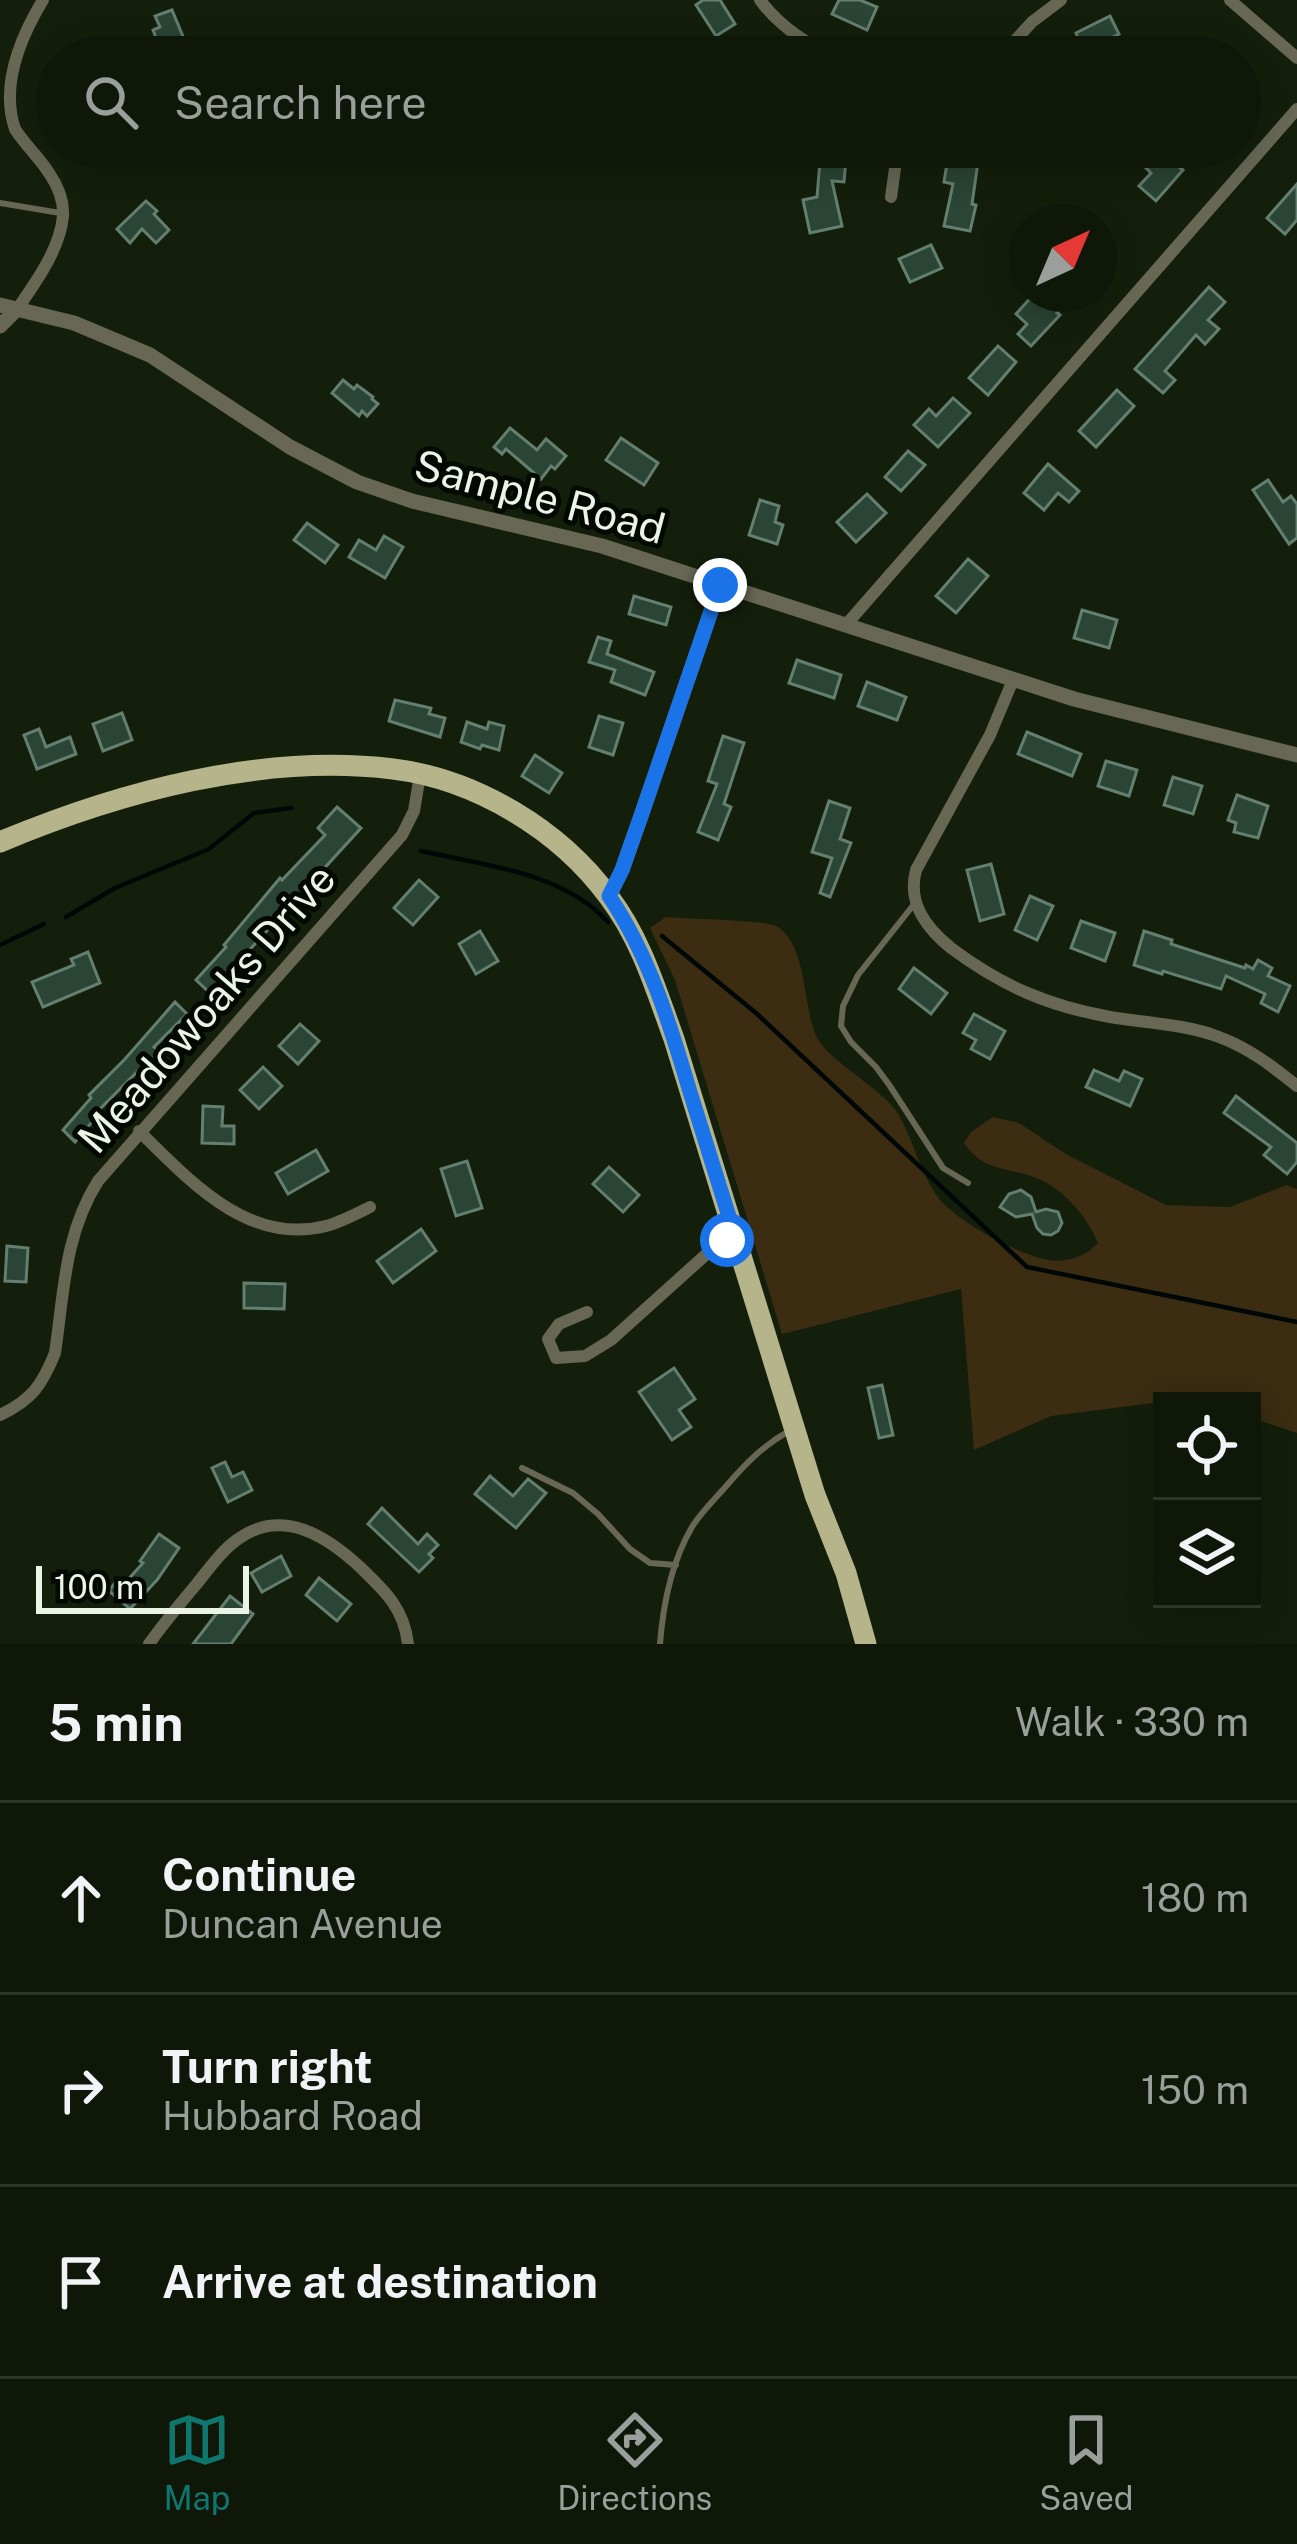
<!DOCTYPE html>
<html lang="en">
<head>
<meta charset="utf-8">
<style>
  body { margin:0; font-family:"Public Sans",sans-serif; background:#1d2416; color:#f1f3f6 }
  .controls { position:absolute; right:36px; bottom:36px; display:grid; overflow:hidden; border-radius:0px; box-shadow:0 6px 30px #0003 }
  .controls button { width:108px; height:108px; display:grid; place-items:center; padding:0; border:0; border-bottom:3px solid #2f3629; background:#0f1708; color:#f1f3f6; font:60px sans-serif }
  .compass { position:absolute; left:1009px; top:204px; width:108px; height:108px; border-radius:50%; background:#0f1708; box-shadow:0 6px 30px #0003; rotate:44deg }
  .scale { position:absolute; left:36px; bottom:30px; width:213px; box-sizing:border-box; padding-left:12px; border:6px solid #ebf4e6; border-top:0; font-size:33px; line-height:42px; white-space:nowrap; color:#ebf4e6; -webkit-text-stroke:9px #040802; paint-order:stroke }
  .stop { position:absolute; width:36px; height:36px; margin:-27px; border:9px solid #1a73e8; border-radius:50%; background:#fff }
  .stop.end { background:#1a73e8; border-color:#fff; box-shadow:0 3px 12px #0008 }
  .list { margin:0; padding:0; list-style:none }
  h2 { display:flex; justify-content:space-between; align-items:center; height:156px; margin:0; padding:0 48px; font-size:51px }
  h2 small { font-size:39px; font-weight:400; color:#9b9f9c }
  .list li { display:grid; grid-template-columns:78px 1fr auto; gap:36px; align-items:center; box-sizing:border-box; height:192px; padding:0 48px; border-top:3px solid #2f3629 }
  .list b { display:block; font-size:45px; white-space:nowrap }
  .list p { margin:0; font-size:39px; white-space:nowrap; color:#9b9f9c }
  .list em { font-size:39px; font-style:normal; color:#9b9f9c }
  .icon { flex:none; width:66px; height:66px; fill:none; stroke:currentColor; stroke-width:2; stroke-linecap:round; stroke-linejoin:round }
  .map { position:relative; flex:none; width:1297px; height:1644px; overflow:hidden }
  .search { position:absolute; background:#0f1708; box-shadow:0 6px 30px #0003; left:36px; right:36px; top:36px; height:132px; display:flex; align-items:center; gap:30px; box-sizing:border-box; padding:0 42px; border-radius:66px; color:#9b9f9c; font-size:45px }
  .sheet { height:732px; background:#0f1708 }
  nav { display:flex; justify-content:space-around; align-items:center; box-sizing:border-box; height:168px; border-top:3px solid #2f3629; background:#0f1708; font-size:33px; color:#9b9f9c }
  nav a { display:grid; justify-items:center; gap:6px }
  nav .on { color:#0f766e }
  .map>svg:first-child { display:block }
  .green { fill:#3b2c12 }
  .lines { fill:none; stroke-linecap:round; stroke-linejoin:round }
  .stream { stroke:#000807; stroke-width:4.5 }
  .building { fill:#2a4435; stroke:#637f6f; stroke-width:3 }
  .service { stroke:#676754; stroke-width:6 }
  .minor { stroke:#676754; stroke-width:12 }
  .tertiary { stroke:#676754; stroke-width:15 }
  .primary { stroke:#b5b48b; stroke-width:21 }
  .route { stroke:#1a73e8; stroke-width:15 }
  .labels { text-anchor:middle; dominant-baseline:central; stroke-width:10; stroke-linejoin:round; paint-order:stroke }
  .street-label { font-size:42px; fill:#ebf4e6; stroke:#040802 }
</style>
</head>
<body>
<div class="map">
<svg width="1297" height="1644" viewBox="0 0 1297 1644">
  <rect width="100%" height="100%" fill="#141f0b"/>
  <!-- green -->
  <path class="green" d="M666 917C684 919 765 920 776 926 807 942 803 1007 816 1036 827 1060 881 1088 897 1112 913 1138 919 1170 937 1196 955 1221 1017 1254 1048 1260 1067 1263 1085 1257 1098 1243 1086 1215 1062 1186 1031 1176 1005 1168 981 1169 964 1143L971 1132 993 1117 1019 1123 1064 1153 1166 1205 1230 1207 1287 1185 1297 1189V1433L1252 1418V1401H1201L1193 1398 1051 1416 974 1450 961 1289 782 1334 675 980 650 928Z"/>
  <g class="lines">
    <!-- stream -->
    <g class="stream">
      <path d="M421 851C483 865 563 872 608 922"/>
      <path d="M66 917 115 888 209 849 254 813 291 808"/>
      <path d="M662 936 756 1013 1027 1267 1297 1322"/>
      <path d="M0 945 44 924"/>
    </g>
  </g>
  <!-- building -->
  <g class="building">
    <path d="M703 0H720L735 24 716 36 696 5Z"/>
    <path d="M839 0H860L877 7 867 30 832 14Z"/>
    <path d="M172 10 187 46 183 48 187 57H172L167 45 160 48 153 30 160 27 155 16Z"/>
    <path d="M1110 16 1119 34 1084 51 1076 33Z"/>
    <path d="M812 147H847L844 182 832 181 842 226 810 233 803 200 817 197 820 161H811Z"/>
    <path d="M949 151 979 155 972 204 976 205 970 231 944 226 953 184 944 182Z"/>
    <path d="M1152 155 1160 162 1166 156 1183 170 1156 201 1139 186 1151 173 1143 165Z"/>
    <path d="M1297 184V220L1285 234 1267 218Z"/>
    <path d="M146 201 157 211 154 214 169 230 156 243 142 229 130 243 117 229Z"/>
    <path d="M931 245 942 268 910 282 899 259Z"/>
    <path d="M1209 287 1225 302 1208 320 1219 329 1205 344 1196 335 1165 371 1175 380 1163 393 1135 369Z"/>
    <path d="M1034 294H1074L1057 313 1060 315 1031 346 1018 334 1027 324 1016 314Z"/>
    <path d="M998 346 1016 362 988 395 969 378Z"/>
    <path d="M343 380 354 389 357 385 373 397 372 399 378 404 367 416 362 411 359 416 332 393Z"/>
    <path d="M1117 390 1134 406 1096 447 1079 431Z"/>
    <path d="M953 398 970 413 938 447 914 425 929 409 936 416Z"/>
    <path d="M510 428 537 450 546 439 566 456 555 469 551 466 541 479 506 449 502 454 494 447Z"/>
    <path d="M621 438 658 463 644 485 606 460Z"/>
    <path d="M908 451 925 465 901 491 885 477Z"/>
    <path d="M1048 464 1079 491 1069 502 1058 493 1044 510 1024 493Z"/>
    <path d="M1268 480 1283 502 1291 496 1297 504V538L1289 544 1253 490Z"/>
    <path d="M867 494 886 513 856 542 837 522Z"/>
    <path d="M760 500 779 506 775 522 783 525 777 544 749 535Z"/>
    <path d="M307 523 338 545 325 563 294 540Z"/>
    <path d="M384 536 403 547 385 578 349 557 359 540 376 550Z"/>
    <path d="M968 559 988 576 956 613 936 596Z"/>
    <path d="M634 596 671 607 666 625 629 614Z"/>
    <path d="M1082 610 1117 620 1109 648 1074 638Z"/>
    <path d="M598 637 611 641 607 654 654 672 645 695 611 682 615 670 589 662Z"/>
    <path d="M797 660 841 675 834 698 789 683Z"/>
    <path d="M867 682 906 697 897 720 858 706Z"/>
    <path d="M395 700 431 708 429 714 445 718 440 737 389 721Z"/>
    <path d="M122 713 132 740 103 751 93 724Z"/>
    <path d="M599 716 623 723 613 755 589 747Z"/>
    <path d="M467 722 487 729 489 722 504 726 499 750 482 745 480 749 461 742Z"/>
    <path d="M39 729 46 747 70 737 76 754 37 769 24 735Z"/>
    <path d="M1027 732 1081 754 1072 776 1018 754Z"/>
    <path d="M723 736 744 743 724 804 731 807 718 840 698 832 717 784 708 781Z"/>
    <path d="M535 755 562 773 549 793 522 776Z"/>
    <path d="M1106 761 1137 770 1129 796 1098 786Z"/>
    <path d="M1173 777 1202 786 1193 814 1164 805Z"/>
    <path d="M1237 795 1268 806 1258 838 1234 832 1236 823 1228 820Z"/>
    <path d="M829 801 850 808 840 839 851 843 830 897 820 893 832 858 812 852Z"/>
    <path d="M337 807 361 828 210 993 196 980 226 947 224 945 280 878 282 880 325 835 318 828Z"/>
    <path d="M991 864 1004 914 980 921 967 870Z"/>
    <path d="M419 880 438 897 413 925 394 908Z"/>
    <path d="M1030 896 1053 906 1037 940 1015 930Z"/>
    <path d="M1081 921 1115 933 1105 961 1071 948Z"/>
    <path d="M480 931 498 961 476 974 459 944Z"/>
    <path d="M1144 931 1172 940 1171 944 1245 968 1246 965 1253 969 1258 960 1272 968 1268 976 1290 986 1278 1012 1261 1003 1265 994 1226 976 1221 989 1163 971 1162 974 1134 965Z"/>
    <path d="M88 952 100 983 43 1007 32 982 74 965 71 959Z"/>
    <path d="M914 968 947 993 931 1014 899 989Z"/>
    <path d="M175 1002 187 1014 154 1047 159 1051 140 1072 138 1071 91 1118 93 1121 75 1142 63 1130 91 1098 89 1095 125 1059Z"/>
    <path d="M974 1014 1005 1031 990 1059 971 1049 976 1040 963 1033Z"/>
    <path d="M300 1024 319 1041 298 1064 279 1046Z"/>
    <path d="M263 1067 282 1086 259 1109 240 1090Z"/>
    <path d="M1094 1070 1119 1081 1124 1071 1142 1079 1130 1106 1086 1087Z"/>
    <path d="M1236 1096 1297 1143V1162L1287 1174 1264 1155 1271 1147 1224 1113Z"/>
    <path d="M203 1106 223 1107 222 1126H234V1144L202 1143Z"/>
    <path d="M316 1150 328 1171 288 1194 276 1173Z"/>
    <path d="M467 1161 482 1208 456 1216 441 1169Z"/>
    <path d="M609 1167 639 1195 623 1212 593 1184Z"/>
    <path d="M1021 1190 1031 1197 1036 1212 1046 1209 1058 1212 1062 1223 1058 1231 1051 1235 1043 1234 1037 1228 1032 1214 1016 1217 1000 1207 1009 1194Z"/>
    <path d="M421 1229 436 1251 393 1283 377 1261Z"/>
    <path d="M7 1246 28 1248 26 1282 5 1281Z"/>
    <path d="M244 1283 285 1284 284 1309 244 1308Z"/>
    <path d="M674 1368 695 1399 679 1410 691 1427 672 1440 639 1392Z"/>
    <path d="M882 1385 893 1435 879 1438 868 1388Z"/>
    <path d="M225 1462 232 1477 243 1472 252 1490 228 1502 212 1468Z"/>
    <path d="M490 1476 513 1496 528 1479 546 1493 516 1528 475 1494Z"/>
    <path d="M382 1508 418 1544 427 1534 438 1545 429 1554 433 1558 419 1572 368 1524Z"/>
    <path d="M159 1534 179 1548 157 1580 130 1609 109 1591 117 1580 123 1585 143 1563 140 1561Z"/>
    <path d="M281 1556 291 1576 262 1592 251 1573Z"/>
    <path d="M319 1578 351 1604 337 1621 306 1595Z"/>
    <path d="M230 1596 253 1614 231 1644H193Z"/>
  </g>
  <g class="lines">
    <!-- service -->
    <g class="service">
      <path d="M0 203 60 213"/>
      <path d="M915 903 858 975 843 1006 841 1026 851 1042 876 1067 890 1086 943 1168 968 1183"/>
      <path d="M522 1468 573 1493 598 1514 630 1549 650 1563 676 1565"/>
      <path d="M660 1644C663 1605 672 1561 692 1527 701 1512 716 1498 728 1484 747 1462 765 1444 791 1430"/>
    </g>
    <!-- minor -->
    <g class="minor">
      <path d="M760 0C780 27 806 44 836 57"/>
      <path d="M1230 0 1297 58"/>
      <path d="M1000 57 1032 22 1061 0"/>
      <path d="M891 197 898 147"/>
      <path d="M18 308C36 282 60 249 63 216 64 201 58 186 49 173 39 157 25 145 15 129 0 85 20 38 43 0"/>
      <path d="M845 626 1297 109"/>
      <path d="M1013 680 990 735 916 870C907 903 926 928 951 948 1002 986 1048 1006 1110 1017 1146 1023 1185 1024 1219 1037 1249 1048 1272 1066 1297 1086"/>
      <path d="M139 1131C189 1180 248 1246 326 1226 341 1222 356 1214 370 1207"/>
      <path d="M587 1312 559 1324 548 1339 556 1358 585 1356 611 1340 711 1250 727 1240 737 1242"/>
      <path d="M0 1415C32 1400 42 1385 55 1353 64 1293 64 1235 98 1181L402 835 414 811 420 775"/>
      <path d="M149 1644C163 1624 179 1605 195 1586 208 1570 221 1551 238 1539 283 1507 328 1537 361 1568 386 1592 404 1609 408 1644"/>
    </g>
    <!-- tertiary -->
    <g class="tertiary">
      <path d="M0 305 74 323 150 355 290 447 357 482 412 501 602 546 1074 699 1297 755"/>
      <path d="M0 326 18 308"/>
      <path d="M609 896 622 870 641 816 720 585"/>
    </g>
    <!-- primary -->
    <path class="primary" d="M0 842C119 792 262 753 393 769 476 779 560 830 609 897 641 939 656 990 674 1039L815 1495 846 1573 866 1644"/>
  </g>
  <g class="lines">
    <!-- route -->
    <path class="route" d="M720 585 641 816 622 870 609 896C649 955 670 1024 690 1092 706 1142 721 1192 737 1242L727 1240"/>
  </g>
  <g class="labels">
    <!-- street labels -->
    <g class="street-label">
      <text transform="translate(540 496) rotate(15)">Sample Road</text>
      <text transform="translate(206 1008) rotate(-49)">Meadowoaks Drive</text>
    </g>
  </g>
</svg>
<div class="controls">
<button><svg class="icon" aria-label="locate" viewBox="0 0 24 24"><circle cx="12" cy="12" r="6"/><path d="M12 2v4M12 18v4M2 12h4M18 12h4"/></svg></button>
<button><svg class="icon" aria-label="layers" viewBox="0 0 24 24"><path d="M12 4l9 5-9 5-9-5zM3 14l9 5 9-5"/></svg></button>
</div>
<svg class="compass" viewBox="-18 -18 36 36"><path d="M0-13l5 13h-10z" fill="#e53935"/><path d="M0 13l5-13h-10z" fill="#9b9f9c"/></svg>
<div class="scale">100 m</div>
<div class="stop" style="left:727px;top:1240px"></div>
<div class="stop end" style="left:720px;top:585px"></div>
<div class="search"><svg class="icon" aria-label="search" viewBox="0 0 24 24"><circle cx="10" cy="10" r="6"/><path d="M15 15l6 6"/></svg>Search here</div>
</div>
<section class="sheet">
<h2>5 min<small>Walk · 330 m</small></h2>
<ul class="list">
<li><svg class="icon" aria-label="ahead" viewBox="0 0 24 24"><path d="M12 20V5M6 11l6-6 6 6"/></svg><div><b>Continue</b><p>Duncan Avenue</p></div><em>180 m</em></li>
<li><svg class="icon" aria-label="right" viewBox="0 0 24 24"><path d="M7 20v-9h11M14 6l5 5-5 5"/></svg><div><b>Turn right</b><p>Hubbard Road</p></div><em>150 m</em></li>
<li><svg class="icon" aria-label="arrive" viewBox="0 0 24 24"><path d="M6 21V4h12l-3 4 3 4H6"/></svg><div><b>Arrive at destination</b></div></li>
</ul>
</section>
<nav>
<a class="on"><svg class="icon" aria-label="map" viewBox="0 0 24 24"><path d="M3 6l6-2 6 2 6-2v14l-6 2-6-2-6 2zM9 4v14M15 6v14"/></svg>Map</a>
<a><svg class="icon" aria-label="directions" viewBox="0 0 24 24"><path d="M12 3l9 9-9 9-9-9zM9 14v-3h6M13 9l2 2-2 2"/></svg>Directions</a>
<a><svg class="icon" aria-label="saved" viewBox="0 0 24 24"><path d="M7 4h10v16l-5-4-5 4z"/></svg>Saved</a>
</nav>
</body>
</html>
